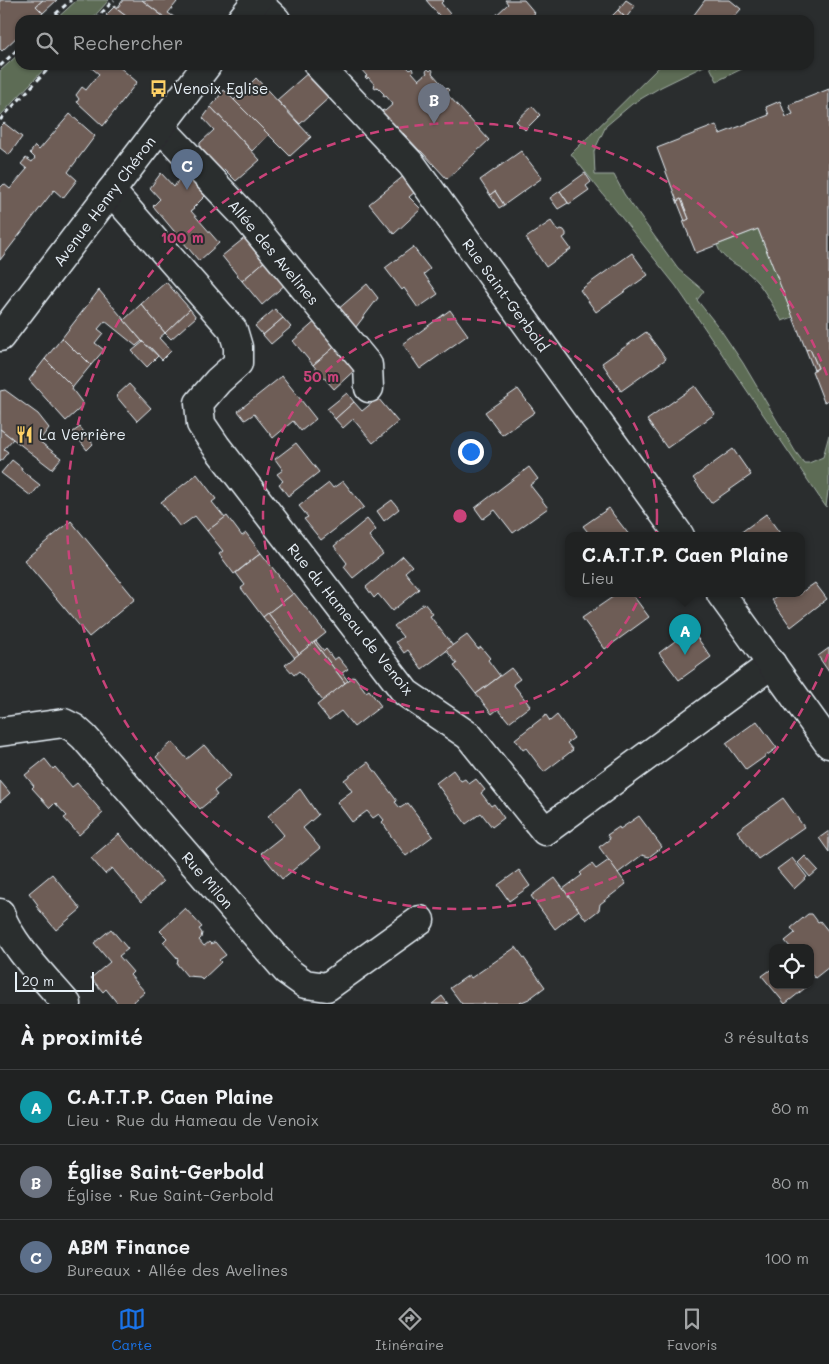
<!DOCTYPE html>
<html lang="fr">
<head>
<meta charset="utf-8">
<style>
  body { margin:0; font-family:Mali,sans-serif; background:#2d2f2f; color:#f1f3f6 }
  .controls { position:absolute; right:15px; bottom:15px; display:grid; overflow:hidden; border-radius:10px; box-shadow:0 1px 4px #0004 }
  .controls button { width:45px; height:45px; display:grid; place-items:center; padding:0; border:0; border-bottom:1px solid #3d3f40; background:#202222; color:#f1f3f6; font:25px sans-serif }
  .scale { position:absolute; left:15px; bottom:12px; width:79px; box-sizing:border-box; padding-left:5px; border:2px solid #e8f1f8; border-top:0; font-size:14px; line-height:18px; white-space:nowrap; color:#e8f1f8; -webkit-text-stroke:4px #2a2d2e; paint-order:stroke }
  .you { position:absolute; left:470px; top:451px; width:18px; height:18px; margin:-12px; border:4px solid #fff; border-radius:50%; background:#1a73e8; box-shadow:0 0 0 8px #1a73e833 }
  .badge { display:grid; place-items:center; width:32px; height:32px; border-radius:50%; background:#1a73e8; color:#fff; font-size:16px; font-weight:700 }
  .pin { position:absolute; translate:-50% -41px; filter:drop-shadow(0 1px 2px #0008) }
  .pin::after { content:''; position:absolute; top:26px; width:18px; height:15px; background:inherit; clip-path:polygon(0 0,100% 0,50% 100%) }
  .popup { position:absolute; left:565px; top:532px; width:240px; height:65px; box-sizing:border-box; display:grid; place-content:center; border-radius:10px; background:#202222; filter:drop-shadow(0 1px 4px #0005); font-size:16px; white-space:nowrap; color:#a2a4a5 }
  .popup b { font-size:19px; color:#f1f3f6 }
  .popup::after { content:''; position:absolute; left:50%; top:100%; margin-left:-10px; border:10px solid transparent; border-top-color:#202222 }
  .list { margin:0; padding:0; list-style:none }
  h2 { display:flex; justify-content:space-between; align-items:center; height:65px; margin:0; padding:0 20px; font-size:21px }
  h2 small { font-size:16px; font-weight:400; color:#a2a4a5 }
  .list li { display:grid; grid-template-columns:32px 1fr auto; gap:15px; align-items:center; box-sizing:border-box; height:75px; padding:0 20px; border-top:1px solid #3d3f40 }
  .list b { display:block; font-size:19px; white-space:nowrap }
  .list p { margin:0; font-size:16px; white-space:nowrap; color:#a2a4a5 }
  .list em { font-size:16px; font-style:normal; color:#a2a4a5 }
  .icon { flex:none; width:28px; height:28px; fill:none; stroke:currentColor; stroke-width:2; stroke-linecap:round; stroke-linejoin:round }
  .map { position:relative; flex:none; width:829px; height:1004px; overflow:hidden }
  .search { position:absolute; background:#202222; box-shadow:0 1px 4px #0004; left:15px; right:15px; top:15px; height:55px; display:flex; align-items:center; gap:12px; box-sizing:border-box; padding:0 18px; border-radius:15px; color:#a2a4a5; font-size:19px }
  .sheet { height:290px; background:#202222 }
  nav { display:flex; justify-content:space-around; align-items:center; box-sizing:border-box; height:70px; border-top:1px solid #3d3f40; background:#202222; font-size:14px; color:#a2a4a5 }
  nav a { display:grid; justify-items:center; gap:2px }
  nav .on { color:#1a73e8 }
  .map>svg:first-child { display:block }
  .grass { fill:#5d6c54; stroke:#a2aea6 }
  .building { fill:#6e5d56; stroke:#e8f1f8 }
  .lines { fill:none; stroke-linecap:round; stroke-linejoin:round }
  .minor-casing { stroke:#e8f1f8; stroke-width:31 }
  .major-casing { stroke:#e8f1f8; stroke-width:31 }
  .path { stroke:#e8f1f8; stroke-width:3; stroke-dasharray:5 4; stroke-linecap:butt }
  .minor { stroke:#2a2d2e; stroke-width:28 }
  .major { stroke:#2a2d2e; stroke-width:28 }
  .ring { fill:none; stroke:#ca437a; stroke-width:2.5; stroke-dasharray:9 6 }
  .labels { text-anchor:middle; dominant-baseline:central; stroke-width:4; stroke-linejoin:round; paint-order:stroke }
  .poi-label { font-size:15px; fill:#e8f1f8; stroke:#2a2d2e; text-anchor:start }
  .street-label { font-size:15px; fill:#e8f1f8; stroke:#2a2d2e }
  .centre { fill:#ca437a; stroke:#2a2d2e; stroke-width:2.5 }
  .ring-label { font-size:15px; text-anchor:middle; font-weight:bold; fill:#ca437a; stroke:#2a2d2e; stroke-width:4; stroke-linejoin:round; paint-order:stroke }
</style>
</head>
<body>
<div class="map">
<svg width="829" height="1004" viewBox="0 0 829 1004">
  <rect width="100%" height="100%" fill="#2a2d2e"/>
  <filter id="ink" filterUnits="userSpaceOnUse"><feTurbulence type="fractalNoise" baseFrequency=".02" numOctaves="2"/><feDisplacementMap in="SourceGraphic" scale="10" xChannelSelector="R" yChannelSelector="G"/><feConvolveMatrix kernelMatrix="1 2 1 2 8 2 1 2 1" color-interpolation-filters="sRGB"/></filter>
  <g filter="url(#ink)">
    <!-- grass -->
    <g class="grass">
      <path d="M77 0H109L91 20H55Z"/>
      <path d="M20 53V65H48L0 116V71Z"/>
      <path d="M661 65H706L661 87 632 104 606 126 594 151 595 175H614L624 194 678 269 704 291 697 300 720 329 743 363 795 451 804 463H809L823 457 829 435V490L828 491 826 507 676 286 571 154Z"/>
      <path d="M709 65H715L717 67 719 65H750L717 81Z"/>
      <path d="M758 229 793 317 782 321C772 305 763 285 748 273 736 262 723 262 717 245Z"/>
    </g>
    <!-- building -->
    <g class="building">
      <path d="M0 0H43L36 6 43 13 35 20H20V34L2 51 0 49Z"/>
      <path d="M43 0H57L43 13 36 6Z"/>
      <path d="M123 0H142L165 18 163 20H131L114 7 115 5 118 7Z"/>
      <path d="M142 0H175L177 2 168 13 174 17 172 20H168Z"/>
      <path d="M426 0H444L441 3 450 14 443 20Z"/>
      <path d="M505 0H524L535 13 527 20H491L508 4Z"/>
      <path d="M626 0 635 6 626 18 618 10Z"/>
      <path d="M705 0H730L741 9 734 17 738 20H690Z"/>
      <path d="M114 7 131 20H112L106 15Z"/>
      <path d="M618 10 626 19 624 20H608Z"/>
      <path d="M88 65H117L137 82 103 126 77 102 79 99 76 95 82 87 86 90 99 74Z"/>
      <path d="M357 65H405L410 70 412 68 413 71 412 72 419 80 427 73 426 71 428 69 430 71 432 69 433 71 432 73 446 89 447 88 449 90 448 91V95L489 140 447 179 421 151H420L403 133 400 135 399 133 400 131 385 116 383 117 381 115 383 114 382 111 383 110 385 111 393 104 386 96 384 97 383 96 384 94 377 87 375 88 374 86 375 85 368 77 367 79 365 77 367 76 360 68 359 69Z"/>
      <path d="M309 72 332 95 300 124 277 100Z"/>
      <path d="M256 78 311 137 290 156 234 100Z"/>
      <path d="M829 89V400L824 402 812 371 818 368 810 349 806 350 758 229 696 253 683 221 689 219 681 199 677 201 657 148 716 125 720 134 769 115 766 107 780 101 786 117 793 114 789 105Z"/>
      <path d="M224 90 269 135 252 151 211 107Z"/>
      <path d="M532 106 540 115 525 130 516 121Z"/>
      <path d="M211 107 260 160 236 181 224 169 221 171 200 147V143L214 130 203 118Z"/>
      <path d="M70 114 95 136 68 172 77 180 63 198 54 190 0 260V188L4 184 10 189 27 169 21 164 26 158 32 162 35 158 30 153 35 146 39 150Z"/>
      <path d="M4 123 22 137 9 155 0 148V127Z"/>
      <path d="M521 151 542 178 504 205 495 191 490 195 480 180Z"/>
      <path d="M185 170 207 194 193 208 194 209 191 211 219 243 199 261 153 206 160 199 150 188 161 173 174 187Z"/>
      <path d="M585 173 591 182 586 186 589 190 569 204 560 191Z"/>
      <path d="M405 175 416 191 409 197 421 209 394 234 369 204Z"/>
      <path d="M495 191 504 205 499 208 490 195Z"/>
      <path d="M560 191 568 203 558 209 550 198Z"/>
      <path d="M681 199 689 219 685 221 677 201Z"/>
      <path d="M551 221 558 231 561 229 564 230 566 233V236L563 238 571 249 546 267 526 238Z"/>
      <path d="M247 236 267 259 242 281 222 256Z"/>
      <path d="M413 247 430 269 424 274 438 294 418 308 404 288 402 290 385 268Z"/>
      <path d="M632 253 648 275 596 312 580 290Z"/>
      <path d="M267 259 287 283 262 305 242 281Z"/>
      <path d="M166 282 190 309 165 333 141 304Z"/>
      <path d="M367 284 378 298 353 331 336 311Z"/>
      <path d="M99 290 142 341 136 346 105 321 98 329 103 333 95 343 104 350 91 365 79 353 78 354 62 338Z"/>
      <path d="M141 304 165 333 159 338 171 351 162 360 150 347 148 348 124 320Z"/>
      <path d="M190 309 196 317 171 339 165 333Z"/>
      <path d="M275 309 283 318 263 335 255 326Z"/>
      <path d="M450 310 468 335 420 369 403 344Z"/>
      <path d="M283 318 291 327 271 344 263 335Z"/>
      <path d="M318 319 338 344 313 365 293 341Z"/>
      <path d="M646 332 666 359 621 391 602 363Z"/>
      <path d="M62 338 78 354 79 353 91 365 73 387 45 359Z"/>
      <path d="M143 342 158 356 147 367 132 351Z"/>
      <path d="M338 344 358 367 334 389 313 365Z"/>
      <path d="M810 349 818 368 814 370 806 350Z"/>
      <path d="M45 359 73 387 72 389 84 405 66 421 29 380Z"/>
      <path d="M282 376 316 419 301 431 293 421 273 438 254 414 245 420 238 411Z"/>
      <path d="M129 384 151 408 137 421 116 396Z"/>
      <path d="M695 386 715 414 667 448 647 420Z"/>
      <path d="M518 389 535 412 502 435 485 412Z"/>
      <path d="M5 390 38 414 49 428 39 441 61 458 52 469 0 429V391Z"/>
      <path d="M347 393 354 402 335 419 327 409Z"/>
      <path d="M378 398 398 422 373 443 353 419 343 428 335 419 354 402 362 411Z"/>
      <path d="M80 427 93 444 87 450 73 432Z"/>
      <path d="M0 429 13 439 4 449 8 452 0 462Z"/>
      <path d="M296 443 319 472 288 496 279 484 283 481 277 474 283 470 275 459Z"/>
      <path d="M733 449 751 475 711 503 693 478Z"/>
      <path d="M12 460 22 468 21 470 40 485 31 496 1 473Z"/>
      <path d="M529 467 538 479 530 485 548 508 513 533 495 510 483 519 475 508Z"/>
      <path d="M197 474 216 499 212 502 225 518 207 531 195 516 180 527 161 502Z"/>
      <path d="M343 481 364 507 321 540 304 519 308 517 299 506 329 483 333 488Z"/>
      <path d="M392 500 399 509 384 521 377 511Z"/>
      <path d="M609 508 613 514 630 536H591L583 526Z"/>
      <path d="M766 514 782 536H736Z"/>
      <path d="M227 516 242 536 246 533 261 553 234 574 219 554 223 551 207 531Z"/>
      <path d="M367 519 376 530 369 536 383 554 353 578 344 567 347 563 334 546Z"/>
      <path d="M71 521 135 599 89 637 24 560Z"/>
      <path d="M261 553 293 594 263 617 241 588 245 585 236 573Z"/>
      <path d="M403 556 412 566 405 572 419 589 392 611 378 594 374 598 366 587Z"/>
      <path d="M815 583 827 599 791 627 772 600 780 594H801V590L802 592Z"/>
      <path d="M294 593 326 633 299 654 268 613Z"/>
      <path d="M617 594H632L649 617 605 649 582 618Z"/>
      <path d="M424 603 433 614 430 616 453 646 422 669 408 650 404 653 396 642 403 637 394 626Z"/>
      <path d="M268 613 299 654 295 658 263 617Z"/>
      <path d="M691 629 711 657 679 680 659 653Z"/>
      <path d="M467 635 478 649 481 647 490 658 488 660 500 676 476 694 454 666 457 664 446 650Z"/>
      <path d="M316 641 324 651 326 649 334 660 338 657 342 662 348 669 342 673 348 681 345 683 314 642Z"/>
      <path d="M314 642 345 683 323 701 299 671 294 675 285 665Z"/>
      <path d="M829 648V672L818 656Z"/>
      <path d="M511 668 520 679 513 684 530 706 509 722 498 709 492 714 476 694Z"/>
      <path d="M354 676 366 692 369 690 381 706 354 727 341 711 329 720 317 705Z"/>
      <path d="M546 715 550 721 557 715 574 738 567 743 573 750 544 772 526 748 523 750 515 739Z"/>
      <path d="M757 721 777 748 746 770 726 743Z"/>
      <path d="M172 742 187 759 204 745 231 776 214 791 217 795 200 809 156 757Z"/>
      <path d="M45 759 53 769 55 767 72 787 77 783 103 813 79 835 64 818 67 816 55 803 50 808 32 788 34 786 25 775Z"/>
      <path d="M368 762 397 801 395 802 400 808 408 803 433 836 406 856 388 832H389L382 822 384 820 379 814 373 818 367 811 352 822 337 802 352 791 344 780Z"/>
      <path d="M453 770 461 781 465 779 469 784 476 779 485 790 481 793 491 806 494 804 504 818 492 827 481 813 466 824 436 783Z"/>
      <path d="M0 781 10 793 0 802Z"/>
      <path d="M300 789 318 815 303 828 320 848 282 879 261 853 284 835 268 816Z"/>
      <path d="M783 798 804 827 758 859 737 831Z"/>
      <path d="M639 816 662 847 649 857 642 855 618 873 599 847 610 839 607 835 619 827 620 829Z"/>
      <path d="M829 831V852L819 838Z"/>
      <path d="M119 834 132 849 134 848 163 882 141 902 112 868 105 874 91 858Z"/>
      <path d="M805 856 818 870 810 877 798 863Z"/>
      <path d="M792 858 807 877 794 889 777 869Z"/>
      <path d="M609 860 626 884 600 904 599 910 586 920 563 889 582 875 580 873 592 864 596 869Z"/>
      <path d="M519 870 530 886 509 901 498 885Z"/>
      <path d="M52 874 81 909 56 930 36 906 38 905 29 893Z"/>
      <path d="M555 878 579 910 555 929 531 896Z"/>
      <path d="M185 908 202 927 199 929 202 933 201 938 199 940 204 946 209 942 211 944 215 942 226 955 219 960 221 962 202 980 200 977 187 976 177 964 178 959 163 942 167 938 160 931Z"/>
      <path d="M808 914H812L818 922 820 921 829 932V967L815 978 810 972V948H791L785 941 795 933 791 928Z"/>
      <path d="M111 929 128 949 119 956 133 972 130 975 145 992 131 1004H118L106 989 103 992 91 978 110 962 94 943Z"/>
      <path d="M516 947 545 987 529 999 517 1004H462L450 988 469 975 471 978Z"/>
      <path d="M773 968V985H809L785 1004 762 976Z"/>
      <path d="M442 996 448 1004H432Z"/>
    </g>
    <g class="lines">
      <defs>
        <g id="minor">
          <path d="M256 1 276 20"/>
          <path d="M318 65 412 165 680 536"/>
          <path d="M160 127 245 216 368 365 369 388"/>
          <path d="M111 191 233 330 238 347V363L218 381 199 403 201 424 216 446 406 693 469 736 545 831 772 664"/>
          <path d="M721 594 829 744"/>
          <path d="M0 732 64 723 74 728 84 737 287 971 305 984 327 987 420 920"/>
          <path d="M0 913C11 945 45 978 67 1004"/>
        </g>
        <g id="major">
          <path d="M241 20 257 0"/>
          <path d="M0 337 207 65"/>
        </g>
      </defs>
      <!-- minor casing -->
      <use href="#minor" class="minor-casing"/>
      <!-- major casing -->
      <use href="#major" class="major-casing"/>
      <!-- path -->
      <g class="path">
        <path d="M49 20 71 0"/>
        <path d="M95 20 114 0"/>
        <path d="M0 66 20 47"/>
        <path d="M0 120 52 65"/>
      </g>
      <!-- minor -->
      <use href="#minor" class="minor"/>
      <!-- major -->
      <use href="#major" class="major"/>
    </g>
  </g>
  <!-- distance rings -->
  <g class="ring">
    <circle cx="460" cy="516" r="197"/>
    <path d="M828 654A393 393 0 1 1 828 378"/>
  </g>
  <!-- icons -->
  <defs>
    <symbol id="bus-bare" viewBox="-9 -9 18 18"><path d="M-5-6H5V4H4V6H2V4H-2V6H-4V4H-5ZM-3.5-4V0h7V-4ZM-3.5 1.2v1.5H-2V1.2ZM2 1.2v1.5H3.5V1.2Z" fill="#ffd166" stroke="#2a2d2e" stroke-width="2.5" paint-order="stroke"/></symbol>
    <symbol id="restaurant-bare" viewBox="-9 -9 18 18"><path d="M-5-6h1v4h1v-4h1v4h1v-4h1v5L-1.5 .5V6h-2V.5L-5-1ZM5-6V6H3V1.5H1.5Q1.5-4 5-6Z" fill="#ffd166" stroke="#2a2d2e" stroke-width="2.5" paint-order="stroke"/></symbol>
  </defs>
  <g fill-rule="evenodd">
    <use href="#bus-bare" x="146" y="76" width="25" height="25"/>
    <use href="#restaurant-bare" x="12" y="422" width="25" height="25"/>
  </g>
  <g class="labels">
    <!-- poi labels -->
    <g class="poi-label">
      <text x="173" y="88">Venoix Eglise</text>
      <text x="39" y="434">La Verrière</text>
    </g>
    <!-- street labels -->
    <g class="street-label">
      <text transform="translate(104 201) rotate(-53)">Avenue Henry Chéron</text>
      <text transform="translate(274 252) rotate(50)">Allée des Avelines</text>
      <text transform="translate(506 295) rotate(54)">Rue Saint-Gerbold</text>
      <text transform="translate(351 619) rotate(51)">Rue du Hameau de Venoix</text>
      <text transform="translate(208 880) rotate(49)">Rue Milon</text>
    </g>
  </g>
  <circle cx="460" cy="516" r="8" class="centre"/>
  <g class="ring-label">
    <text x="182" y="243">100 m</text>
    <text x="321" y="382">50 m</text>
  </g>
</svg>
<div class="controls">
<button><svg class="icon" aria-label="locate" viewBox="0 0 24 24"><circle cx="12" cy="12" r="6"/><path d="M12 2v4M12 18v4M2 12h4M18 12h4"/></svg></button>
</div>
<div class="scale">20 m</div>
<div class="you"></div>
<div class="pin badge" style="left:685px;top:655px;background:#0f9aa8">A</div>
<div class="popup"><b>C.A.T.T.P. Caen Plaine</b>Lieu</div>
<div class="pin badge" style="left:434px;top:124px;background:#6b7280">B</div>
<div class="pin badge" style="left:187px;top:190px;background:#5c6f8a">C</div>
<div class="search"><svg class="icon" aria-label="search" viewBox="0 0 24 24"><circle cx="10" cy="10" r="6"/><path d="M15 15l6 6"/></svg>Rechercher</div>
</div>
<section class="sheet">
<h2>À proximité<small>3 résultats</small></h2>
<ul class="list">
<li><span class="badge" style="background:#0f9aa8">A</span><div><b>C.A.T.T.P. Caen Plaine</b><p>Lieu · Rue du Hameau de Venoix</p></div><em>80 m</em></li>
<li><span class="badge" style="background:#6b7280">B</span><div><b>Église Saint-Gerbold</b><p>Église · Rue Saint-Gerbold</p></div><em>80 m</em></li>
<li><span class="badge" style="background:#5c6f8a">C</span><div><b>ABM Finance</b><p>Bureaux · Allée des Avelines</p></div><em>100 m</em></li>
</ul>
</section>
<nav>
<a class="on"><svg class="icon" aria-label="map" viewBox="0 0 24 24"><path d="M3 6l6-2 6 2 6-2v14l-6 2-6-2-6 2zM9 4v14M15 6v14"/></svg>Carte</a>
<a><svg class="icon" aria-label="directions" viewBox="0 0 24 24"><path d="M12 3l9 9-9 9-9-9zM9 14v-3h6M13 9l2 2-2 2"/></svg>Itinéraire</a>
<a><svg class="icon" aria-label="saved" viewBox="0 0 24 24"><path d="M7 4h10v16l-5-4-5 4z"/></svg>Favoris</a>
</nav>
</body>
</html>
